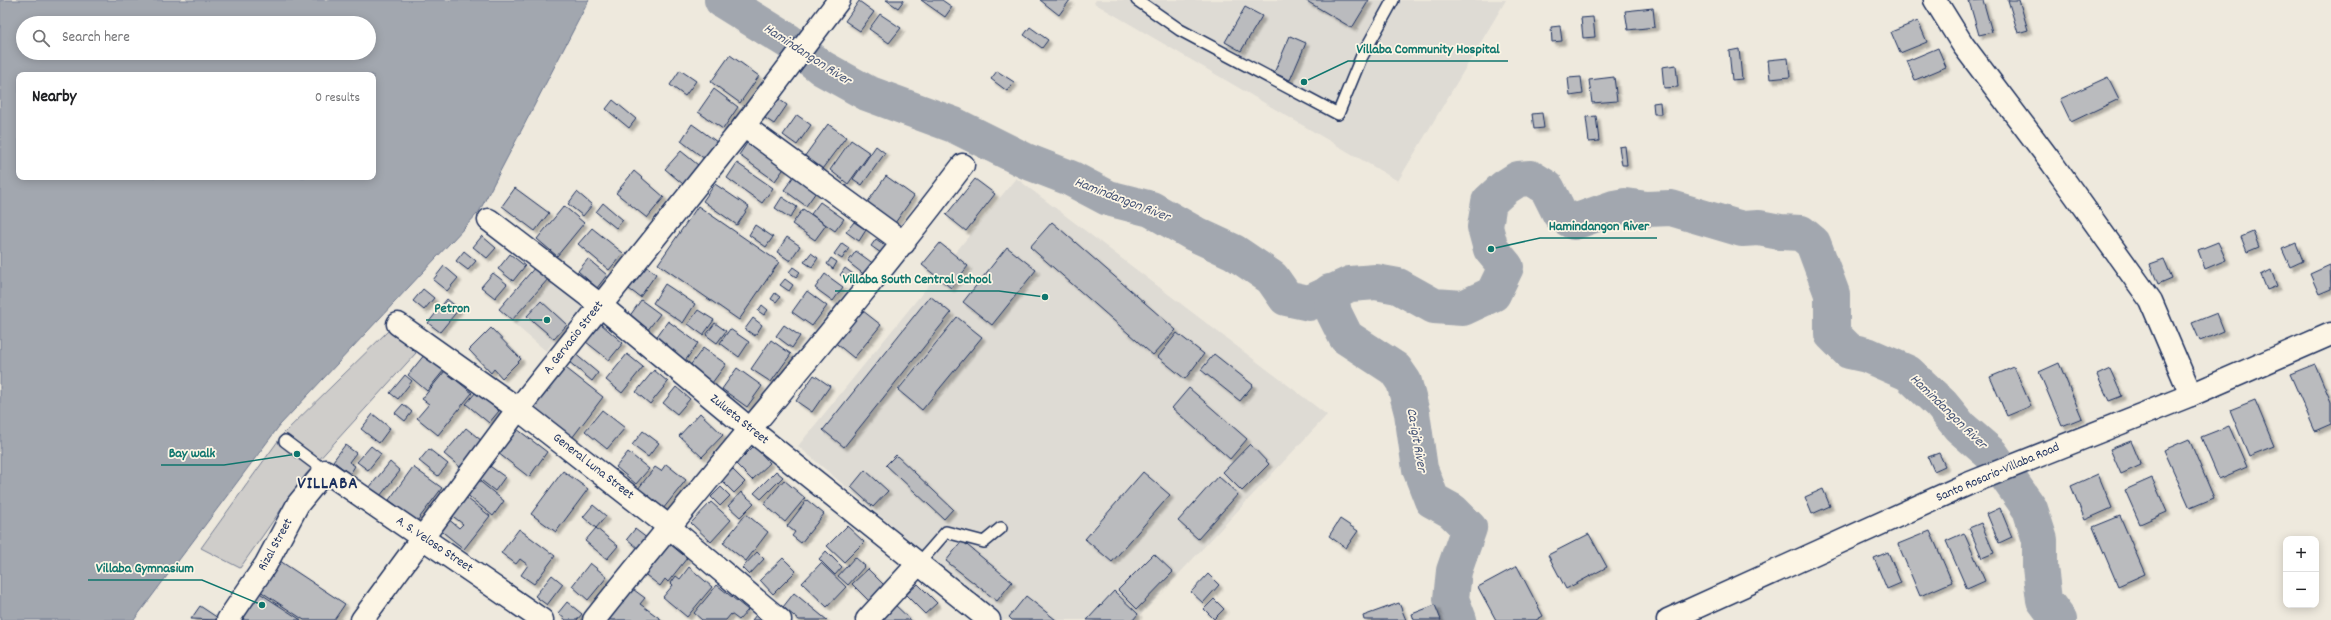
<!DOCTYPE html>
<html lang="en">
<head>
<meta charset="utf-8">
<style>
  body { margin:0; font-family:Dekko,sans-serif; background:#f2f2f2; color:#202124 }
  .controls { position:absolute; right:12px; bottom:12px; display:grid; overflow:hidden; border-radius:8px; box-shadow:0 2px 10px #0003 }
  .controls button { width:36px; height:36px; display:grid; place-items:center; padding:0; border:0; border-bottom:1px solid #e0e0e0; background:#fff; color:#202124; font:20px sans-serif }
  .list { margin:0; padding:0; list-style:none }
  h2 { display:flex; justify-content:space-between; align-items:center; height:52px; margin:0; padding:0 16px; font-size:17px }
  h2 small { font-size:13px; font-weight:400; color:#757577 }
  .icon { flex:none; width:22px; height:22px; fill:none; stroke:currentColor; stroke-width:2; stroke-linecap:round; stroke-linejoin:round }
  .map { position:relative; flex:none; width:2331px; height:620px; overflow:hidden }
  .search { position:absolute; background:#fff; box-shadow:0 2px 10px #0003; left:16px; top:16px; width:360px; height:44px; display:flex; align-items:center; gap:10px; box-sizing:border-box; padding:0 14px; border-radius:22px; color:#757577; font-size:15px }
  .panel { position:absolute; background:#fff; box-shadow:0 2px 10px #0003; left:16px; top:72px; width:360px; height:108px; border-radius:8px }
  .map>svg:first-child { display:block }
  .built { fill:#dedbd4 }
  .green { fill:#cfcdca; stroke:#757e94 }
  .water { fill:#a2a7af; stroke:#6c778f; fill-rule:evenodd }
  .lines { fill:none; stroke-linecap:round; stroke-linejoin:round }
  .river { stroke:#a2a7af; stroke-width:36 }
  .building { fill:#babbbe; stroke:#1b2f5e; filter:url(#shadow) }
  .service-casing { stroke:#1b2f5e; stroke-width:14 }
  .minor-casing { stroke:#1b2f5e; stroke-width:25 }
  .tertiary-casing { stroke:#1b2f5e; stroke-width:25 }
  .primary-casing { stroke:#1b2f5e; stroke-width:25 }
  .service { stroke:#fcf5e5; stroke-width:11 }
  .minor { stroke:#fcf5e5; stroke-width:22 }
  .tertiary { stroke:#fcf5e5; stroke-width:22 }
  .primary { stroke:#fcf5e5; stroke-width:22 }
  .labels { text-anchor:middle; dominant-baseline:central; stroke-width:3.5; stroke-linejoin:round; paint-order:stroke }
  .street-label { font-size:13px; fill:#1b2f5e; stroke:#fcf5e5 }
  .water-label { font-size:14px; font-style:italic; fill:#445376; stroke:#fcf5e5 }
  .district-label { font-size:17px; font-weight:bold; letter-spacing:1px; fill:#1b2f5e; stroke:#fcf5e5 }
  .leader { fill:none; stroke:#0f766e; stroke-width:1.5 }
  .callout-dot { fill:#0f766e; stroke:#fcf5e5; stroke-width:1.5 }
  .callout-label { font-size:14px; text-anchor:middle; font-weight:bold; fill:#0f766e; stroke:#fcf5e5; stroke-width:3.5; stroke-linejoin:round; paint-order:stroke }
</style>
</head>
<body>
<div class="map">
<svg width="2331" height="620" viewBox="0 0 2331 620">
  <defs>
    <filter id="shadow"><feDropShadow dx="3.5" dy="3.5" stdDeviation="1" flood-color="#0004"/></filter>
  </defs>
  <rect width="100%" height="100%" fill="#eee9dd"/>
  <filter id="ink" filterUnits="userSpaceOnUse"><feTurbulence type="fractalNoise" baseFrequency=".025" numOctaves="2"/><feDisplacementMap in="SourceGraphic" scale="8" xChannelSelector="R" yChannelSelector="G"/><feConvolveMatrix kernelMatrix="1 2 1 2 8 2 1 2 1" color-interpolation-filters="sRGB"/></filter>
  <g filter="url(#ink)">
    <!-- built -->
    <g class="built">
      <path d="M1096 0H1506L1398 181 1094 3Z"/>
      <path d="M1016 178 1327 415 1136 620H1002L798 446Z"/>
      <path d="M550 279 583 307 546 351 513 323Z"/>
    </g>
    <!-- green -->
    <path class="green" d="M391 328 416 353 306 474 240 568 201 548 283 434Z"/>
    <!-- water -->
    <path class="water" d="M0 0H589L479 212 280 425 134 620H0ZM23 23H369V53H23ZM19 75H373V177H19Z"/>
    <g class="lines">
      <!-- river -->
      <g class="river">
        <path d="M722 0 788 41 822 68 867 93 954 125 1026 161 1070 178 1108 198 1151 209 1195 234 1234 252 1272 278 1286 298 1309 303 1350 284 1376 282 1398 286 1434 306 1463 308 1493 294 1506 267 1491 249 1485 227 1489 202 1504 188 1518 179 1531 178 1547 188 1560 214 1574 222 1614 208 1625 206 1647 209 1671 208 1742 229 1759 228 1780 232 1801 233 1813 243 1832 294V334L1849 351 1867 355 1908 373 1941 404 1960 427 1991 454 2030 509 2040 540V567L2044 600 2059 620"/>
        <path d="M1330 292 1334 313 1346 337 1395 369 1404 382 1412 413 1420 469 1432 500 1452 511 1469 528 1454 571 1451 599 1459 620"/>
      </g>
    </g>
    <!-- building -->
    <g class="building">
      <path d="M886 0H904L898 8Z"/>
      <path d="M921 0H942L952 7 945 17Z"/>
      <path d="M1040 0H1070L1059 15Z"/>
      <path d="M1305 0H1369L1352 28Z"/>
      <path d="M1983 0 1992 32 1979 35 1969 1Z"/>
      <path d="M2008 0H2019L2028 30 2018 33Z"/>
      <path d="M859 1 874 12 860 31 845 21Z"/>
      <path d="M1245 7 1262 16 1241 51 1225 42Z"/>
      <path d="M1653 8 1655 27 1628 30 1625 11Z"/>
      <path d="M880 14 901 28 889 43 869 29Z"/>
      <path d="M1593 17 1595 37 1583 38 1581 18Z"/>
      <path d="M1918 21 1927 42 1900 53 1891 32Z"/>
      <path d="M1560 26 1562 41 1552 42 1551 27Z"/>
      <path d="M1030 27 1048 40 1042 48 1024 35Z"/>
      <path d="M1290 36 1306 43 1290 80 1274 73Z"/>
      <path d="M1938 48 1946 67 1915 80 1907 61Z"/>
      <path d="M1739 49 1742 79 1732 80 1729 51Z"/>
      <path d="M730 55 759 76 740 103 711 82Z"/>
      <path d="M1788 58 1790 77 1770 79 1768 60Z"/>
      <path d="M1676 65 1678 87 1664 88 1662 67Z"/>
      <path d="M680 70 696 81 685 96 670 85Z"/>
      <path d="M997 71 1014 82 1007 91 991 79Z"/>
      <path d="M1581 77 1583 94 1570 96 1568 78Z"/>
      <path d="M1614 77 1617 101 1592 103 1589 80Z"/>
      <path d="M2108 77 2119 99 2071 122 2060 99Z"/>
      <path d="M714 89 738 107 723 129 698 112Z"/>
      <path d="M773 95 787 105 774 124 759 114Z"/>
      <path d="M613 100 636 119 629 128 606 109Z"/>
      <path d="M1660 102 1661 114H1654L1653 103Z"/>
      <path d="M1542 113 1544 128 1534 129 1532 114Z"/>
      <path d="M797 115 811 125 797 145 783 135Z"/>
      <path d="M1596 116 1599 141 1589 142 1586 117Z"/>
      <path d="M692 124 717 142 705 159 681 141Z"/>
      <path d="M828 124 846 137 822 169 804 157Z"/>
      <path d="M751 137 788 163 775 181 739 155Z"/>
      <path d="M851 140 870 153 848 184 830 170Z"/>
      <path d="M876 146 885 153 862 185 853 179Z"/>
      <path d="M1625 146 1627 165H1622L1619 147Z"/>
      <path d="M681 151 698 165 683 184 665 169Z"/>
      <path d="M737 163 773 188 762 203 727 178Z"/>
      <path d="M634 171 664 197 647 218 616 193Z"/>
      <path d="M794 176 816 192 806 206 784 190Z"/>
      <path d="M886 176 914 196 895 223 867 203Z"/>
      <path d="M975 179 995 194 966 231 946 215Z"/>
      <path d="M715 184 749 207 737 225 703 201Z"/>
      <path d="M515 188 549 213 535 231 502 206Z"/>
      <path d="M577 192 592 205 583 216 568 204Z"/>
      <path d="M782 197 797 207 790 218 775 208Z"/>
      <path d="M820 202 844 219 835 231 811 214Z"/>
      <path d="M603 203 623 220 616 228 596 212Z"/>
      <path d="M564 206 584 223 557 256 537 239Z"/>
      <path d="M698 206 779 262 739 320 658 264Z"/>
      <path d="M803 209 826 225 815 240 792 224Z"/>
      <path d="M854 222 866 230 859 241 846 232Z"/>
      <path d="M1052 222 1176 330 1153 355 1030 247Z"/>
      <path d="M755 225 773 237 766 247 749 235Z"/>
      <path d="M592 228 623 253 609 270 578 244Z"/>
      <path d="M2253 232 2259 247 2247 252 2241 237Z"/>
      <path d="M482 236 496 248 487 258 473 247Z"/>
      <path d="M787 237 800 246 790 261 777 252Z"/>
      <path d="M876 239 886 246 881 253 871 246Z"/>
      <path d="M2218 242 2226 260 2205 269 2198 250Z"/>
      <path d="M842 243 849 248 842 259 834 254Z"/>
      <path d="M940 243 968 266 951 288 922 265Z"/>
      <path d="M2296 243 2303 261 2290 267 2282 249Z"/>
      <path d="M1007 247 1036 270 992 325 963 302Z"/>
      <path d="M464 251 476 261 468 270 456 261Z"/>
      <path d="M856 251 874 264 866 276 848 262Z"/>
      <path d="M811 253 818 258 812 267 804 262Z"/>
      <path d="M510 254 525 266 513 281 498 269Z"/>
      <path d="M831 258 837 262 833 269 827 264Z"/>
      <path d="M588 259 607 275 597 288 578 271Z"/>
      <path d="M2164 259 2172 278 2158 284 2150 264Z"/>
      <path d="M639 260 656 274 640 297 622 284Z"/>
      <path d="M2330 265 2331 289 2319 294 2310 274Z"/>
      <path d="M444 266 458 278 447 291 433 280Z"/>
      <path d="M536 266 549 278 512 320 499 309Z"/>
      <path d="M793 267 800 272 796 277 789 272Z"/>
      <path d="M845 268 857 277 852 283 840 275Z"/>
      <path d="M2271 270 2277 286 2267 290 2261 275Z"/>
      <path d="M493 273 507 284 495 298 481 287Z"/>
      <path d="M825 274 843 287 833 301 815 288Z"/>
      <path d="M785 279 793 285 789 291 780 285Z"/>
      <path d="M665 284 695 304 683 323 653 303Z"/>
      <path d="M423 289 434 298 424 310 413 301Z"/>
      <path d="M807 291 827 306 812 326 792 312Z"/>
      <path d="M775 293 780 297 776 302 771 299Z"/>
      <path d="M930 296 951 313 844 447 823 430Z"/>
      <path d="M447 299 459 309 440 332 428 323Z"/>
      <path d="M641 300 660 314 647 331 629 317Z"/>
      <path d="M541 301 567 325 554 339 527 316Z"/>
      <path d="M762 305 768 310 764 315 758 311Z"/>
      <path d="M858 307 881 325 854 358 832 340Z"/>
      <path d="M698 310 714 320 703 335 688 324Z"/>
      <path d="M2217 313 2224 331 2200 341 2192 323Z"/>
      <path d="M957 317 982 337 922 410 898 390Z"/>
      <path d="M753 318 762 325 755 336 745 329Z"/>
      <path d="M668 321 698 343 685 361 655 339Z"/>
      <path d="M715 323 726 331 717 343 706 335Z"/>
      <path d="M601 324 623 343 609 360 586 342Z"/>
      <path d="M784 325 800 336 792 348 776 336Z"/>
      <path d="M491 328 521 359 502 378 494 369 491 373 469 350Z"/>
      <path d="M730 329 749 342 739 357 720 343Z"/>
      <path d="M1177 333 1204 354 1185 379 1158 357Z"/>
      <path d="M771 340 791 354 771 382 751 369Z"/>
      <path d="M703 348 726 364 712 383 689 367Z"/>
      <path d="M574 353 598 373 592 381 568 361Z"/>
      <path d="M425 354 444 370 427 391 408 375Z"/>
      <path d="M627 354 643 367 622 393 606 380Z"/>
      <path d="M1214 354 1253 385 1240 401 1201 370Z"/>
      <path d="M2059 363 2082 418 2062 426 2039 372Z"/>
      <path d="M2315 364 2331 402V424L2315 431 2290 374Z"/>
      <path d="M562 365 603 397 572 438 530 405Z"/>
      <path d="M2014 367 2031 406 2007 416 1990 377Z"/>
      <path d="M737 368 762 386 747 407 722 389Z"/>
      <path d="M2110 369 2122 396 2109 401 2097 375Z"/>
      <path d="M654 370 668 382 650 404 636 392Z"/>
      <path d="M445 371 472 393 438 435 417 418 429 404 422 399Z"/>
      <path d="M405 375 412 381 398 399 390 393Z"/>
      <path d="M814 375 830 386 812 412 796 401Z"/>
      <path d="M676 387 690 399 677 414 663 403Z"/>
      <path d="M1189 388 1247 439 1230 459 1172 408Z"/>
      <path d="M476 392 499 411 489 423 466 404Z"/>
      <path d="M2255 400 2274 446 2249 456 2230 410Z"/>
      <path d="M403 404 412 412 405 421 395 413Z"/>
      <path d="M602 410 625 428 607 449 585 431Z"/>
      <path d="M700 413 723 435 702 457 679 436Z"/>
      <path d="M373 414 390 428 379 443 361 429Z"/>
      <path d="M2229 426 2247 467 2219 479 2201 437Z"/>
      <path d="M466 428 482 441 460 467 444 454Z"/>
      <path d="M517 429 547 452 529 477 498 453Z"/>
      <path d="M643 431 659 443 648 457 632 445Z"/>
      <path d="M2189 439 2214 498 2190 508 2164 450Z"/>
      <path d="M2131 441 2141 465 2121 474 2110 449Z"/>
      <path d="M1250 444 1269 464 1242 491 1223 472Z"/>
      <path d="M345 445 356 453 349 462 355 466 350 474 333 461Z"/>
      <path d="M371 446 381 454 368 470 357 462Z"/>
      <path d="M754 446 770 463 752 480 736 464Z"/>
      <path d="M429 449 448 464 438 476 419 461Z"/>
      <path d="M628 452 649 469 636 484 616 467Z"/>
      <path d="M1939 453 1945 466 1934 471 1928 457Z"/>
      <path d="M896 455 953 509 944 519 886 465Z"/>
      <path d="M390 462 400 471 380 496 369 488Z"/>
      <path d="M487 464 505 477 495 491 477 477Z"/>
      <path d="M666 464 686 480 663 509 638 489 655 467 661 471Z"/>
      <path d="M413 467 442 488 417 521 389 500Z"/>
      <path d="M731 468 745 482 734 493 720 479Z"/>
      <path d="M865 470 888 491 873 507 851 487Z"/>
      <path d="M563 471 588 489 556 532 531 514Z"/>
      <path d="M776 471 783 477 761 499 754 493Z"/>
      <path d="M1143 472 1170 495 1112 562 1085 539Z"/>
      <path d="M2098 474 2112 508 2085 520 2071 486Z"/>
      <path d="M1218 476 1238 494 1198 539 1178 521Z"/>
      <path d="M2152 478 2167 512 2140 524 2125 490Z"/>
      <path d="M477 479 504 501 493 516 465 493Z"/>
      <path d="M784 480 805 498 785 522 764 504Z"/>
      <path d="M721 487 730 496 720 506 711 497Z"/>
      <path d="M1823 489 1830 506 1812 514 1805 497Z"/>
      <path d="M741 492 754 503 740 517 728 506Z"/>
      <path d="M464 496 490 516 464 549 439 529 447 518 459 528 463 524 450 514Z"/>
      <path d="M807 500 824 514 801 543 792 536 795 532 787 526Z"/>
      <path d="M711 502 731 520 711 542 691 523Z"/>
      <path d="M593 505 606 516 596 528 583 517Z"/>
      <path d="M2000 508 2012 537 1999 543 1987 514Z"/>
      <path d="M746 514 768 532 746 561 723 543Z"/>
      <path d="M2120 516 2145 574 2118 586 2093 527Z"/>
      <path d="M1340 519 1358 531 1346 548 1329 536Z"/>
      <path d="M1981 523 1994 553 1982 558 1969 528Z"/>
      <path d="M847 526 864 542 844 562 827 546Z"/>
      <path d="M596 528 618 546 607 559 585 541Z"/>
      <path d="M519 529 555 556 534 584 521 575 528 565 520 559 516 564 501 553Z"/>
      <path d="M635 529 648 539 639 549 627 539Z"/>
      <path d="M1930 531 1952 582 1920 596 1898 544Z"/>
      <path d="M1964 533 1985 581 1967 589 1946 541Z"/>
      <path d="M1589 534 1607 567 1566 589 1548 555Z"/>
      <path d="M666 541 687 558 668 582 665 579 660 586 642 572Z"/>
      <path d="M962 541 1012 582 997 601 946 561Z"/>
      <path d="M826 551 842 567 835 575 819 559Z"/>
      <path d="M757 552 764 559 749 575 742 568Z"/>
      <path d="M1888 552 1901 583 1887 589 1874 558Z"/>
      <path d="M1154 554 1173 572 1137 609 1118 590Z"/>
      <path d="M855 557 865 566 848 585 838 576Z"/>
      <path d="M783 558 796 571 773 594 760 580Z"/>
      <path d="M277 559 345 604 334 620H304L257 589Z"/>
      <path d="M590 563 607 577 588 600 572 586Z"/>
      <path d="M821 563 846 587 827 607 802 583Z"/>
      <path d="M1517 566 1543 616 1536 620H1496L1478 587Z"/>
      <path d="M689 567 712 587 687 617 663 597 673 585 671 583 676 576 680 579Z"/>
      <path d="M868 569 885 586 870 602 852 584Z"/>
      <path d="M1208 574 1219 585 1203 603 1191 592Z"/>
      <path d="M552 575 563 584 547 605 535 596Z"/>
      <path d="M918 584 937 603 925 614 906 595Z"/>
      <path d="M717 585 748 610 739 620 731 614 726 620H702L694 613Z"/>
      <path d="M630 587 645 598 640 604 662 620H606Z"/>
      <path d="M255 590 301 620H236Z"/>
      <path d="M1114 591 1138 614 1133 620H1087Z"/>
      <path d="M794 593 827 620H799L783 607Z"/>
      <path d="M1026 596 1056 620H1012L1009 617Z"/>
      <path d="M1214 599 1224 609 1214 619 1204 609Z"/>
      <path d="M567 602 582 614 577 620H566L558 613Z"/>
      <path d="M893 603 911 620H877Z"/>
      <path d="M1399 603 1406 620H1364L1363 616Z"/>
      <path d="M1435 605 1441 620H1414L1412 614Z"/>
      <path d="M200 606 221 620 191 619Z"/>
      <path d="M756 615 762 620H752Z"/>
    </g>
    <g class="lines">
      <defs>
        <g id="service">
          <path d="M1137 0 1180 30 1338 114 1361 58 1393 0"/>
          <path d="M285 441 325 471"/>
          <path d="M919 563 946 532 984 542 1001 528"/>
        </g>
        <g id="minor">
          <path d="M744 126 904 243"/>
          <path d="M489 220 600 305 751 430 989 620"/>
          <path d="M398 324 518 409 668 526 780 620"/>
          <path d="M362 620 423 537"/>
          <path d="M594 620C715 467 845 321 963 165"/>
          <path d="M867 620 919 563"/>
        </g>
        <g id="tertiary">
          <path d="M1935 0 1963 45 2052 163 2151 301 2191 395"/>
          <path d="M423 537 518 409 744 126 839 0"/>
          <path d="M228 620 266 564 298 504 325 471 542 620"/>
        </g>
        <path id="primary" d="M1668 620 1970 483 2191 395 2331 334"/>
      </defs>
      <!-- service casing -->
      <use href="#service" class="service-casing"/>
      <!-- minor casing -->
      <use href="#minor" class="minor-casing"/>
      <!-- tertiary casing -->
      <use href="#tertiary" class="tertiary-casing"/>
      <!-- primary casing -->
      <use href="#primary" class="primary-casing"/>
      <!-- service -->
      <use href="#service" class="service"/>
      <!-- minor -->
      <use href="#minor" class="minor"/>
      <!-- tertiary -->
      <use href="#tertiary" class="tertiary"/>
      <!-- primary -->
      <use href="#primary" class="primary"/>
    </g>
  </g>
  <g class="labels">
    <!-- street labels -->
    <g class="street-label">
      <text transform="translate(574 338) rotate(-52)">A. Gervacio Street</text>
      <text transform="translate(739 420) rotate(39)">Zulueta Street</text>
      <text transform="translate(593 467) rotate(38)">General Luna Street</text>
      <text transform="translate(1998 473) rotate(-23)">Santo Rosario-Villaba Road</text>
      <text transform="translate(276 545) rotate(-61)">Rizal Street</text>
      <text transform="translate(434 545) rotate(34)">A. S. Veloso Street</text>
    </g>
    <!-- water labels -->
    <g class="water-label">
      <text transform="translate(807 55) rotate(33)">Hamindangon River</text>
      <text transform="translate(1122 200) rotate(21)">Hamindangon River</text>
      <text transform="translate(1948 412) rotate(44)">Hamindangon River</text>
      <text transform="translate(1416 440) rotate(80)">Ca-igit River</text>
    </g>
    <!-- district labels -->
    <g class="district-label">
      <text x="328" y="485">VILLABA</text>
    </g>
  </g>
  <!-- callouts -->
  <path class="leader" d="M1304 82L1348 61H1508M1491 249L1540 238H1657M1045 297L999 291H835M547 320L478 320H426M297 454L224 465H161M262 605L202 580H88"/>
  <g class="callout-dot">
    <circle cx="1304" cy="82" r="4"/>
    <circle cx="1491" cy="249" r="4"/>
    <circle cx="1045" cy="297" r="4"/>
    <circle cx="547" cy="320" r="4"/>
    <circle cx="297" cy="454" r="4"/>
    <circle cx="262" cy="605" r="4"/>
  </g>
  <g class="callout-label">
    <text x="1428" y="53">Villaba Community Hospital</text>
    <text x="1599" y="230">Hamindangon River</text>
    <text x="917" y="283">Villaba South Central School</text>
    <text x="452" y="312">Petron</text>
    <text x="192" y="457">Bay walk</text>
    <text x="145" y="572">Villaba Gymnasium</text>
  </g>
</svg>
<div class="controls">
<button>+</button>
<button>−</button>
</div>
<div class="search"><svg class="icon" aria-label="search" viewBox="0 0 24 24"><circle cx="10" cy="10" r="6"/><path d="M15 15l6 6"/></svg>Search here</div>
<section class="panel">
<h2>Nearby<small>0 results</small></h2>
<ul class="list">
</ul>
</section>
</div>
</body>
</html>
